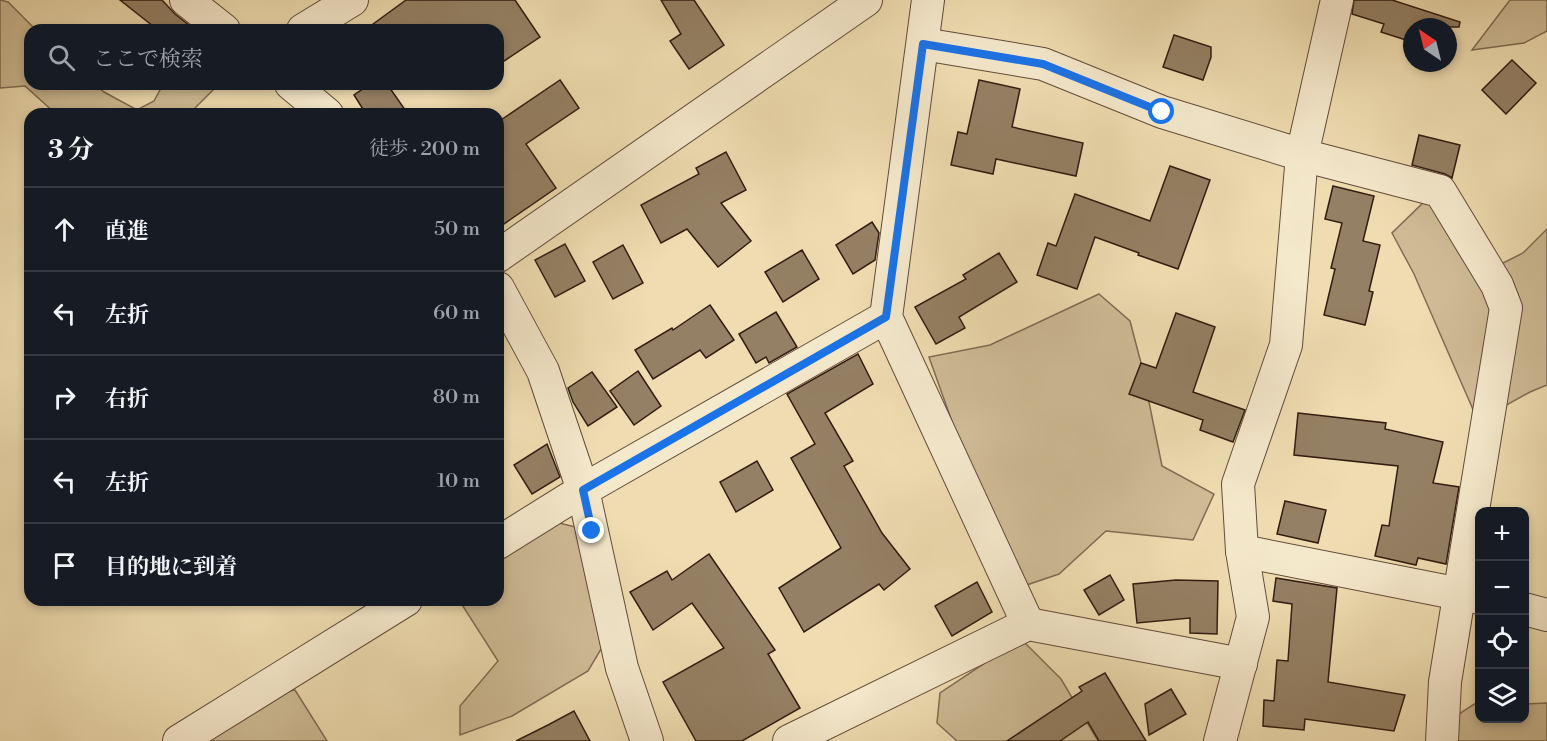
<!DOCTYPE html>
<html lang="ja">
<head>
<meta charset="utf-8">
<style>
  body { margin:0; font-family:"Libre Bodoni","Noto Serif JP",serif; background:#242831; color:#f1f3f6 }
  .controls { position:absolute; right:18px; bottom:18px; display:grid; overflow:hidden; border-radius:12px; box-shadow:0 3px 9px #0003 }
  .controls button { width:54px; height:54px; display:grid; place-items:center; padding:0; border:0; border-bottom:2px solid #363941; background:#171b24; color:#f1f3f6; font:30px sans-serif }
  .compass { position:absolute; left:1403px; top:18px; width:54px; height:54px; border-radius:50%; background:#171b24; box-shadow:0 3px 9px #0003; rotate:325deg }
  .stop { position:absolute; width:18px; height:18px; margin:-14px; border:4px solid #1a73e8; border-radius:50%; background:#fff }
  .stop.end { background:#1a73e8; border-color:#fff; box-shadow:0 2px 6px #0008 }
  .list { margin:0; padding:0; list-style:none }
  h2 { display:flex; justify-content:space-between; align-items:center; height:78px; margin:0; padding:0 24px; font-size:26px }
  h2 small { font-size:20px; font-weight:400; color:#9ea1a6 }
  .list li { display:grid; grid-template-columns:39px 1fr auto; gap:18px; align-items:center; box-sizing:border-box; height:84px; padding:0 24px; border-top:2px solid #363941 }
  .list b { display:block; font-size:22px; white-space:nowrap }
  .list em { font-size:20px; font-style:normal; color:#9ea1a6 }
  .icon { flex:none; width:33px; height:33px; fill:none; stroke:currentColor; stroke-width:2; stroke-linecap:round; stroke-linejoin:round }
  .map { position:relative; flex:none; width:1547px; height:741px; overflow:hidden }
  .search { position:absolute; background:#171b24; box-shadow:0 3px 9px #0003; left:24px; top:24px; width:480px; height:66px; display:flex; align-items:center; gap:15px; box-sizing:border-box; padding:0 21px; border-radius:18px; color:#9ea1a6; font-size:22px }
  .panel { position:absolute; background:#171b24; box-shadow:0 3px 9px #0003; left:24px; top:108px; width:480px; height:498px; border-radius:18px }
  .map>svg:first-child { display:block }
  .green { fill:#cfbc96; stroke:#806c54; stroke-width:1.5 }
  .building { fill:#948064; stroke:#321c11; stroke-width:1.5 }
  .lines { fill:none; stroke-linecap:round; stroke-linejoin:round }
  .street-casing { stroke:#614c39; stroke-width:34 }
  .street { stroke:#f5e9cc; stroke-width:32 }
  .route { stroke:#1a73e8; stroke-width:8 }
</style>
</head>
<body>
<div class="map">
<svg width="1547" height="741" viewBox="0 0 1547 741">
  <rect width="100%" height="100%" fill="#efddb1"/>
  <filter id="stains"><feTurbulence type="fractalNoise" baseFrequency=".00333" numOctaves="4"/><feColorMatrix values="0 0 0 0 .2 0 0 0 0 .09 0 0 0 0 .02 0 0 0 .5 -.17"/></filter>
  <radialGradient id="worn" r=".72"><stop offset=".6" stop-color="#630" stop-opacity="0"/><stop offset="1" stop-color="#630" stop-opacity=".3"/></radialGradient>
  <!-- green -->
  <g class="green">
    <path d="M0 0 8 2 36 30H30V84H94L104 92 137 110 154 101 160 90 167 84H219L189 114H56L25 86 0 88Z"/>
    <path d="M1510 0H1547V31L1524 43 1472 50Z"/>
    <path d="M1425 201 1455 213 1495 267 1523 253 1547 229V385L1530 392 1478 421 1414 274 1392 233Z"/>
    <path d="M1099 294 1130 321 1141 363 1162 466 1214 494 1193 540 1106 531 1059 574 1012 590 929 357 990 345Z"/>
    <path d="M555 522 592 531 613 629 588 671 512 716 460 735V706L498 661 459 600H498V563L525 537Z"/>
    <path d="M1021 639 1061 679 1098 741H957L937 723 940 693Z"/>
    <path d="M295 690 327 741H204L248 698Z"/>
    <path d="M1479 701 1480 718H1524L1525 704 1547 703V741H1433L1437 728Z"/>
  </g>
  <!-- building -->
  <g class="building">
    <path d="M120 0H162L175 14 195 30H158Z"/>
    <path d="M406 0H515L540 37 498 65V30H365Z"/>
    <path d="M661 0H694L724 45 689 69 670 41 681 34Z"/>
    <path d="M1354 0H1392L1460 22 1459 27H1412V42L1381 32 1384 24 1352 14Z"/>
    <path d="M1174 35 1211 47V57L1203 80 1163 67Z"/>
    <path d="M1512 60 1536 83 1506 114 1482 90Z"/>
    <path d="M560 80 579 108 526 144 556 188 498 228V122Z"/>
    <path d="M979 80 1020 89 1012 127 1083 143 1076 176 996 159 993 174 951 165 958 132 967 134Z"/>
    <path d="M370 84H387L408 114H366L354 95Z"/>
    <path d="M1419 135 1460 145 1452 178 1445 174 1412 165Z"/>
    <path d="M726 152 746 190 721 203 751 241 718 267 687 229 661 243 641 205 699 174 696 168Z"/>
    <path d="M1170 166 1210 180 1178 269 1138 255 1139 253 1095 237 1077 289 1037 275 1048 243 1056 246 1075 194 1150 221Z"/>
    <path d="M1333 186 1374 196 1363 241 1380 245 1369 291 1373 292 1365 325 1324 315 1335 269 1331 268 1342 223 1325 219Z"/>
    <path d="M872 222 879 233 875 260 853 274 836 245Z"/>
    <path d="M565 244 585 281 555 297 535 260Z"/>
    <path d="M623 245 643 283 613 299 593 262Z"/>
    <path d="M802 250 819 279 783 302 765 272Z"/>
    <path d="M999 253 1017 282 959 317 965 328 936 344 915 307 966 279 963 275Z"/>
    <path d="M710 305 734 340 706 358 700 350 653 379 635 350 672 328 673 330Z"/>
    <path d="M776 312 797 347 769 363 766 357 756 363 739 334Z"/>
    <path d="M1176 313 1215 327 1193 392 1245 410 1233 442 1200 430 1203 420 1129 394 1141 363 1156 368Z"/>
    <path d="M858 354 873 384 825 413 853 461 844 466 882 533 910 569 884 590 879 584 804 632 779 588 841 548 791 458 815 444 787 394Z"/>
    <path d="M638 371 661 406 634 425 610 391Z"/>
    <path d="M592 372 617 407 588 426 573 402 568 388Z"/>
    <path d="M1298 413 1386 423 1385 429 1443 442 1433 483 1459 487 1446 564 1418 558 1416 565 1375 556 1382 525 1389 526 1398 466 1294 455Z"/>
    <path d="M547 444 560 477 532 494 514 465Z"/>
    <path d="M757 461 773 490 736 512 720 482Z"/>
    <path d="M1285 501 1326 510 1318 543 1277 534Z"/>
    <path d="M709 554 775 650 768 654 800 708 742 741H696L663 682 724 648 692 603 653 630 630 592 667 571 672 580Z"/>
    <path d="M1110 575 1124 600 1099 615 1084 590Z"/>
    <path d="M1276 578 1337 588 1328 682 1405 695 1394 731 1305 719 1304 730 1263 726 1264 700 1274 701 1277 660 1288 661 1292 604 1273 601Z"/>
    <path d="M1176 580 1218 581 1217 634 1190 633V618L1137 623 1133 584Z"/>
    <path d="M977 582 992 612 952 636 935 606Z"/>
    <path d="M1105 673 1146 741H1099L1088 722 1060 741H1007L1082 691 1079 687Z"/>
    <path d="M1171 689 1186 714 1149 735 1145 704Z"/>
    <path d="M574 711 590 741H516L548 725Z"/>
  </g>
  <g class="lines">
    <defs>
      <g id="street">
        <path d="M186 0 224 30"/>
        <path d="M928 0 886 317 1028 624"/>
        <path d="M303 30 352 0"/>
        <path d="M923 44 1043 64 1162 112 1302 155 1440 191 1497 285 1506 308 1445 682 1442 741"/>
        <path d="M291 84 327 114"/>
        <path d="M498 256 866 0"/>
        <path d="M498 288 543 371 583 490 622 668 647 741"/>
        <path d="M498 543 583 490 886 317"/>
        <path d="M1242 551 1480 598"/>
        <path d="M1524 609 1547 615"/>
        <path d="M179 741 406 600"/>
        <path d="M789 741 1028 624 1241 664"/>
        <path d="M1220 741 1253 617 1242 551 1238 484 1286 345 1302 155 1337 0"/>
      </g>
    </defs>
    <!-- street casing -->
    <use href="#street" class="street-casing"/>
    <!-- street -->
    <use href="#street" class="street"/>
  </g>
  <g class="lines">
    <!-- route -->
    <path class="route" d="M592 531 583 490 886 317 923 44 1043 64 1162 112"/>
  </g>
  <rect width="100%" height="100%" filter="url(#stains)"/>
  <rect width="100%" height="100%" fill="url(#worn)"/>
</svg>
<div class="controls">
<button>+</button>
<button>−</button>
<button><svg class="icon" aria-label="locate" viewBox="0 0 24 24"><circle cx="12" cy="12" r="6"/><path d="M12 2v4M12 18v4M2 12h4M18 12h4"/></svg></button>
<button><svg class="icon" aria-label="layers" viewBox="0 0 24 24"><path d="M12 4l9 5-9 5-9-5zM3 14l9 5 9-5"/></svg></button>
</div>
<svg class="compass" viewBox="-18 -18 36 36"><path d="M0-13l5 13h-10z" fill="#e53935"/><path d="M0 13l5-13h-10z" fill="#9ea1a6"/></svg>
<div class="stop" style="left:1162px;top:112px"></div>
<div class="stop end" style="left:592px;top:531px"></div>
<div class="search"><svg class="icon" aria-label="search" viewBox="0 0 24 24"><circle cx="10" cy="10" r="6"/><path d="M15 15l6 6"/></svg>ここで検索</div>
<section class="panel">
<h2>3 分<small>徒歩 · 200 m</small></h2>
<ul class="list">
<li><svg class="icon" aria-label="ahead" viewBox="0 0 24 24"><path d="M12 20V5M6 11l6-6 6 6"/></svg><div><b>直進</b></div><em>50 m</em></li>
<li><svg class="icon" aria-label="left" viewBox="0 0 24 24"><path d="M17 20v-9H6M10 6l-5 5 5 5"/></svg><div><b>左折</b></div><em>60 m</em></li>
<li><svg class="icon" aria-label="right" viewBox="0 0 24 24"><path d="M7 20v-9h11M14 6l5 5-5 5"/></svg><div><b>右折</b></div><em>80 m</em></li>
<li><svg class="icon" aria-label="left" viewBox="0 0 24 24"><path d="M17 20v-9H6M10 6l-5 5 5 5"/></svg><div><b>左折</b></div><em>10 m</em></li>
<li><svg class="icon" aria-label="arrive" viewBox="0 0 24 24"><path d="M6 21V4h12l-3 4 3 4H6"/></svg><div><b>目的地に到着</b></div></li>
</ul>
</section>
</div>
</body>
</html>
